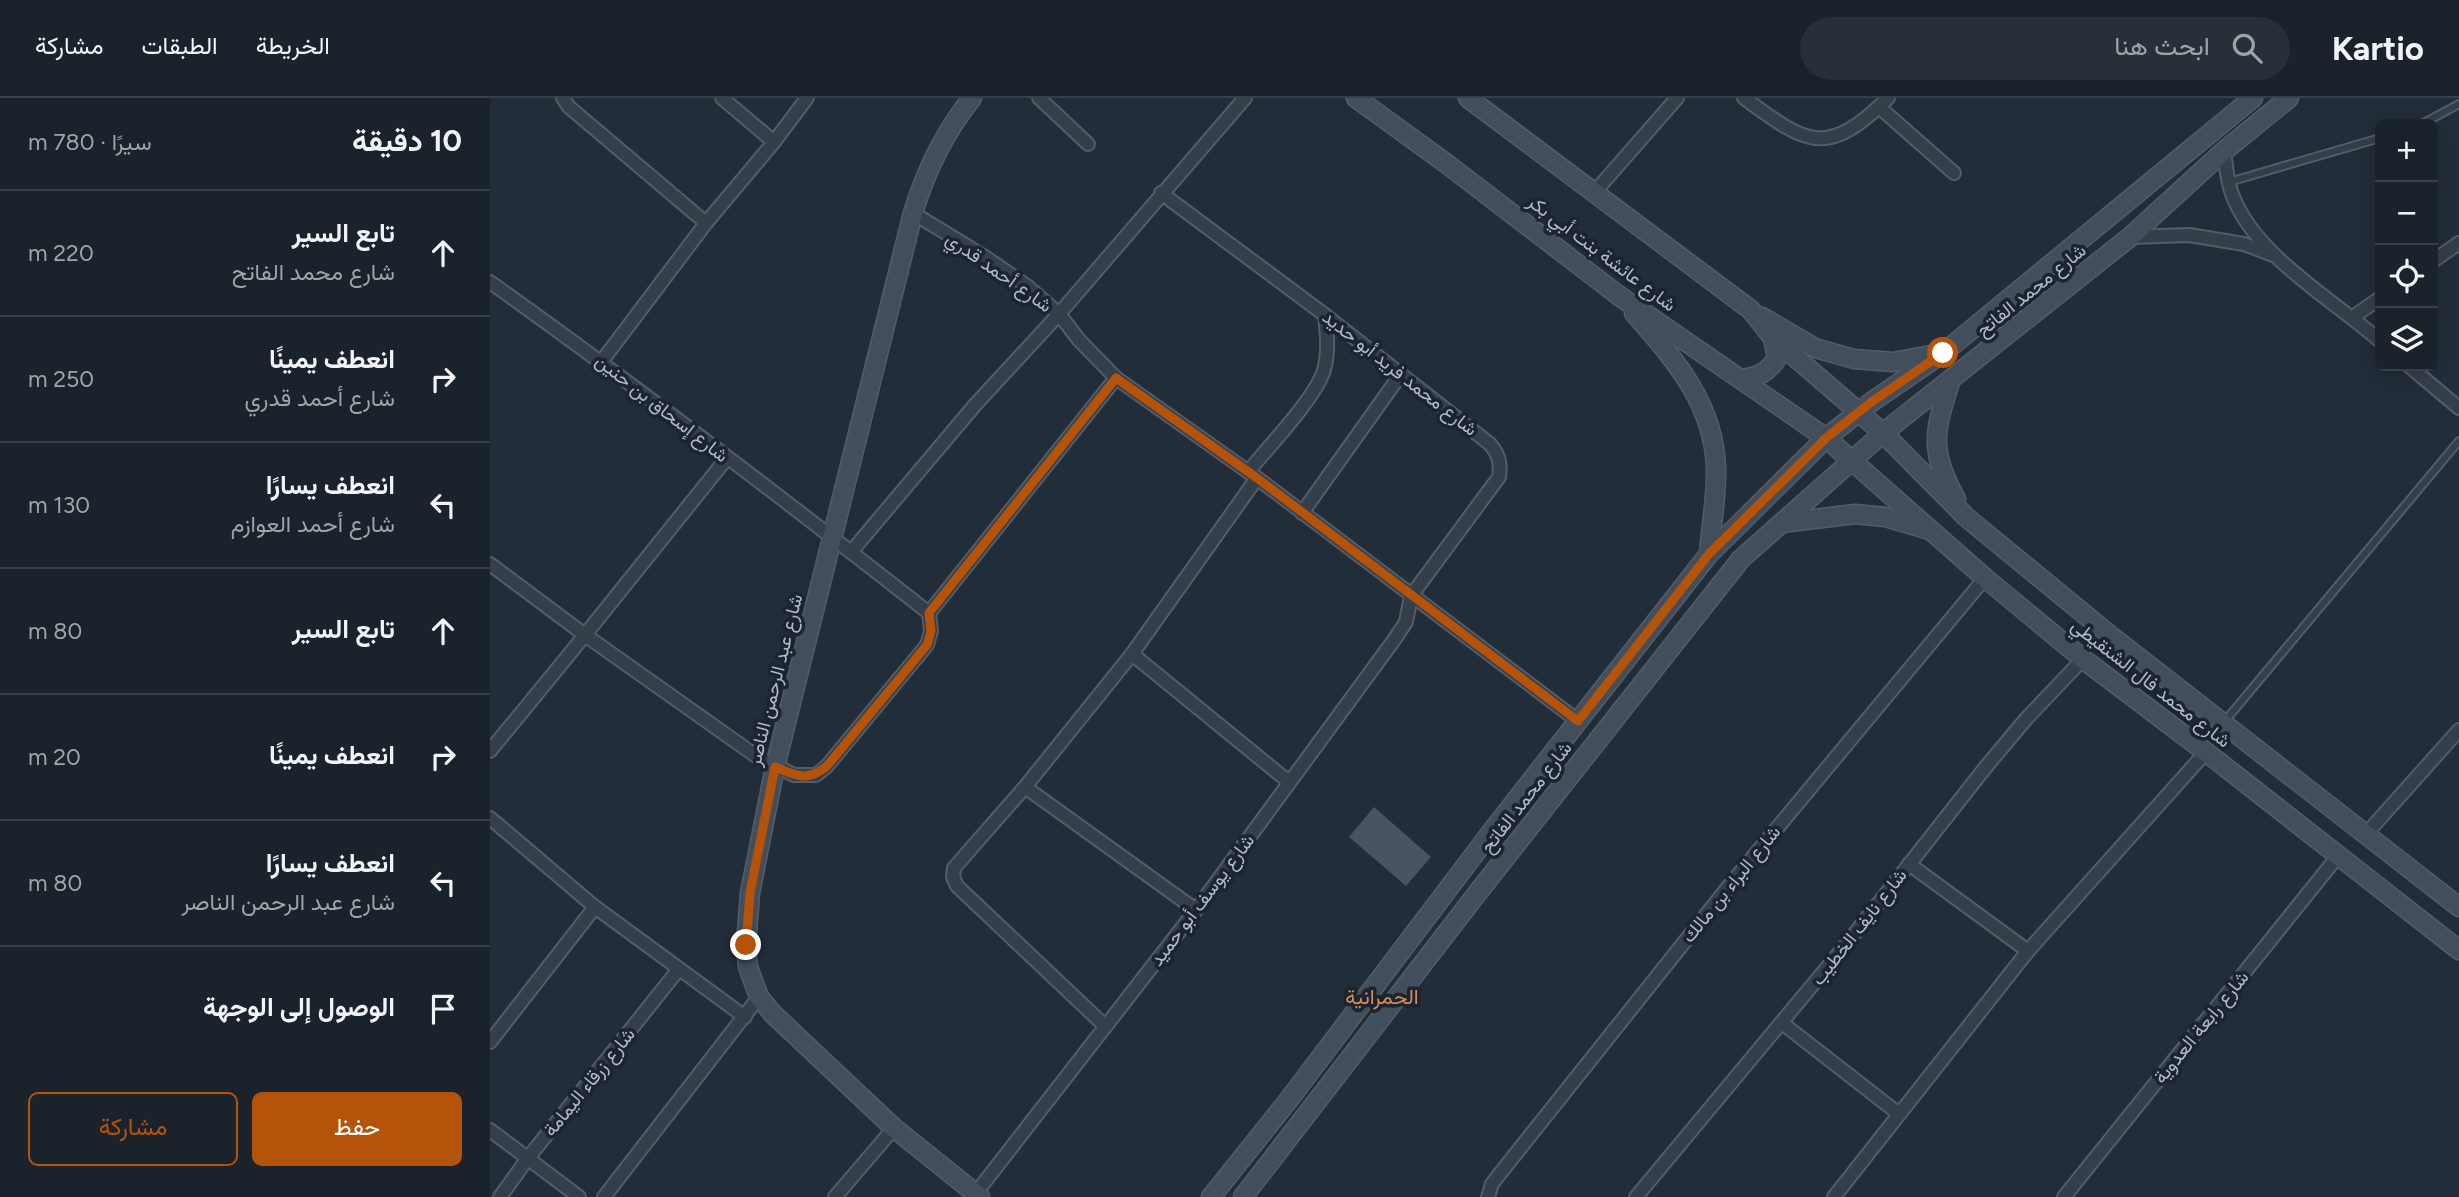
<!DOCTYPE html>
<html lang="ar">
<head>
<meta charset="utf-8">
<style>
  body { margin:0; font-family:Figtree,Vazirmatn,sans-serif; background:#272f38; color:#f1f3f6; direction:rtl }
  .controls { position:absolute; right:21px; top:21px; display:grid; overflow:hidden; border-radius:10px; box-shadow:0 7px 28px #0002 }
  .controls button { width:63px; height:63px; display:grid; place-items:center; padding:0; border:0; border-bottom:2px solid #383f48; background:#1a222c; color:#f1f3f6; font:35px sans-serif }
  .stop { position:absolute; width:21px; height:21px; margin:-16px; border:5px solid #b45309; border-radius:50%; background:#fff }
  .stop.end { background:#b45309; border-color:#fff; box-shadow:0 2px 7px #0008 }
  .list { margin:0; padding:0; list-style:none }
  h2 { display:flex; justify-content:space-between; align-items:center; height:91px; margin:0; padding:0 28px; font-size:30px }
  h2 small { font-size:23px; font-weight:400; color:#9fa4a9 }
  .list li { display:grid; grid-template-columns:46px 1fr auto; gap:21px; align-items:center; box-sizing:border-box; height:126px; padding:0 28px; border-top:2px solid #383f48 }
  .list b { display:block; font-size:26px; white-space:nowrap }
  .list p { margin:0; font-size:23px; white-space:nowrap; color:#9fa4a9 }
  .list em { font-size:23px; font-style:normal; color:#9fa4a9 }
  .actions { display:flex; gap:14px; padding:21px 28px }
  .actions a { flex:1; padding:16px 0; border:2px solid #b45309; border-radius:10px; text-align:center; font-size:24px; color:#b45309 }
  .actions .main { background:#b45309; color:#fff }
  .icon { flex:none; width:38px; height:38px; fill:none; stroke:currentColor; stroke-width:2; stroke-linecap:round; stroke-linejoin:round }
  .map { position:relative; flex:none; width:1969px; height:1099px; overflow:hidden; direction:ltr }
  header { display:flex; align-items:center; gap:42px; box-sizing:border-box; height:98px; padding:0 35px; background:#1a222c; border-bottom:2px solid #383f48 }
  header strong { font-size:33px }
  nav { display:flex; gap:38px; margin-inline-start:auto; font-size:24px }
  .search { width:490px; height:63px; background:#272f38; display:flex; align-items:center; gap:18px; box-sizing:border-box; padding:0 24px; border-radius:38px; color:#9fa4a9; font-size:26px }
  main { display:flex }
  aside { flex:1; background:#1a222c }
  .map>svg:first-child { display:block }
  .building { fill:#485463 }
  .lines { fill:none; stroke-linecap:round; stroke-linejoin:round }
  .lane-casing { stroke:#535d68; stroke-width:10 }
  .street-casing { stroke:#535d68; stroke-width:16 }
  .secondary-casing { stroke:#535d68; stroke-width:21 }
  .lane { stroke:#353f4a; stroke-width:6 }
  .street { stroke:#353f4a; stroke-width:12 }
  .secondary { stroke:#434e5d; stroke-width:18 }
  .route { stroke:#b45309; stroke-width:9 }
  .labels { text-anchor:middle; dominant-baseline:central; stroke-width:7; stroke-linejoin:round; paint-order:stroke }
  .street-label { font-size:19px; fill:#b0bac6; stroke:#1b242f }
  .neighbourhood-label { font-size:21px; fill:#d38b5f; stroke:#1b242f }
</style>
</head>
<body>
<header>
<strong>Kartio</strong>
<div class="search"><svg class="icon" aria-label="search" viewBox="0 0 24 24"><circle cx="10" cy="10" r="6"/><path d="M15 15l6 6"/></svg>ابحث هنا</div>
<nav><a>الخريطة</a><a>الطبقات</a><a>مشاركة</a></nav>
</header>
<main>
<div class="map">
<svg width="1969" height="1099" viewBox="0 0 1969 1099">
  <rect width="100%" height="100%" fill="#222d3a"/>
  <!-- building -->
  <path class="building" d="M884 709 941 759 916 788 859 739Z"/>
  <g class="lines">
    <defs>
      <g id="lane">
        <path d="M1932 26 1969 6"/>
        <path d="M1739 84 1890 40"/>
        <path d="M1735 623 1969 343"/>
      </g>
      <g id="street">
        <path d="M73 0 79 9 216 125"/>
        <path d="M232 0 284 44"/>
        <path d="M549 0 598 46"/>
        <path d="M1254 0C1317 46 1336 61 1398 0"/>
        <path d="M1389 9 1464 75"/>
        <path d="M1734 53C1736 67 1737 83 1742 96 1764 157 1842 201 1890 243"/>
        <path d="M1103 96 1187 0"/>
        <path d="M423 115 495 159 537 188 569 216 589 242 626 280 767 380 1088 623"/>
        <path d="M1640 139 1699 137 1754 146 1783 157"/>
        <path d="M1943 163 1969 145"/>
        <path d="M0 184C149 290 295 402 439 515L626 280"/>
        <path d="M1863 219 1890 200"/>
        <path d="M112 263 216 125 284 44 317 0"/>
        <path d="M1919 268 1969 310"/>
        <path d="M237 360 95 537 266 658 304 677H326L337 668 437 547 441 533 439 515"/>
        <path d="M758 374C778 349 825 301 834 272 839 254 837 235 835 217"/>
        <path d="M812 415 911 276"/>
        <path d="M361 454 485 307 569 216 755 0"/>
        <path d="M0 466 95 537 0 653"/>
        <path d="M642 556 799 684"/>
        <path d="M535 689 706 812"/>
        <path d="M0 720 105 809 255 919"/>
        <path d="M1877 735 1969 632"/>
        <path d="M1419 766 1538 853"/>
        <path d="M1292 925 1409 1016"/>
        <path d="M615 928 467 788 463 779 464 770 535 689 642 556 767 380"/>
        <path d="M0 944 105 809"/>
        <path d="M0 1032 89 1099"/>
        <path d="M486 1095 706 812 904 542 916 524 921 498 1009 379C1011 365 1009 357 1000 346L835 217 671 95"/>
        <path d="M10 1099 38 1060 189 871"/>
        <path d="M114 1099 269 899"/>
        <path d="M345 1099 404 1030"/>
        <path d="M998 1099 1002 1086 1008 1078 1243 783 1495 480"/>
        <path d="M1146 1099 1355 848 1495 670 1536 621 1593 561"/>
        <path d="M1344 1099 1538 853 1716 654"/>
        <path d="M1574 1099 1848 758"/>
      </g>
      <g id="secondary">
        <path d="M482 0C454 35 436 72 423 115L285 669 260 795 256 847 258 869 269 899 283 916 404 1030 490 1099"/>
        <path d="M866 0 957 66 1128 197 1336 340 1495 480 1593 561 1716 654 1969 852"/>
        <path d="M978 0 1261 212 1283 240 1393 335 1476 419 1621 538 1969 809"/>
        <path d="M1144 215C1184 261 1224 305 1226 370 1227 398 1221 428 1219 456"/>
        <path d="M1272 219 1325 250 1364 261 1403 264 1446 256"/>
        <path d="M1251 281C1267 279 1278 275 1287 260L1283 240"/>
        <path d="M1460 284C1444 335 1439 352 1466 401"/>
        <path d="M1292 425 1365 416 1395 419 1436 431"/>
        <path d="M721 1099 797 1004 1005 729 1219 456 1336 340 1380 305 1453 255 1763 0"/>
        <path d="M753 1099 989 793 1251 461 1393 335 1640 139 1734 53 1799 0"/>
      </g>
    </defs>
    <!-- lane casing -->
    <use href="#lane" class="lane-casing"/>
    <!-- street casing -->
    <use href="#street" class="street-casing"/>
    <!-- secondary casing -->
    <use href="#secondary" class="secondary-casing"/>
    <!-- lane -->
    <use href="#lane" class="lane"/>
    <!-- street -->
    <use href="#street" class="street"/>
    <!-- secondary -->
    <use href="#secondary" class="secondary"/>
  </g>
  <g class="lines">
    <!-- route -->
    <path class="route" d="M256 847 260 795 285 669C306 678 318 684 337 668L437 547 441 533 439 515 626 280 767 380 1088 623 1219 456 1336 340 1380 305 1453 255"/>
  </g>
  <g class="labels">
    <!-- street labels -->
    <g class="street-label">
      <text transform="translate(1112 155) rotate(37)">شارع عائشة بنت أبي بكر</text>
      <text transform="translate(509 174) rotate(35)">شارع أحمد قدري</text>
      <text transform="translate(1541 192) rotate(-39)">شارع محمد الفاتح</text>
      <text transform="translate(910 275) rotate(38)">شارع محمد فريد أبو حديد</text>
      <text transform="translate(172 310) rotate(38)">شارع إسحاق بن حنين</text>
      <text transform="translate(285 582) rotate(-76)">شارع عبد الرحمن الناصر</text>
      <text transform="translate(1661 585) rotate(38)">شارع محمد فال الشنقيطي</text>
      <text transform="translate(1036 699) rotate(-52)">شارع محمد الفاتح</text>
      <text transform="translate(1241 786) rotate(-51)">شارع البراء بن مالك</text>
      <text transform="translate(712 802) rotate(-53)">شارع يوسف أبو حميد</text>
      <text transform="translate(1369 829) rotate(-52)">شارع نايف الخطيب</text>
      <text transform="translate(1711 929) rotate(-51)">شارع رابعة العدوية</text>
      <text transform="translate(99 984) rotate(-51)">شارع زرقاء اليمامة</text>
    </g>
    <!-- neighbourhood labels -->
    <g class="neighbourhood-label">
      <text x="892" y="898">الحمرانية</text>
    </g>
  </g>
</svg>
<div class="controls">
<button>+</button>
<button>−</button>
<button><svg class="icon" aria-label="locate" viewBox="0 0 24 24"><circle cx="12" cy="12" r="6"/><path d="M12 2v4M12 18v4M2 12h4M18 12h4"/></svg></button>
<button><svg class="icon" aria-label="layers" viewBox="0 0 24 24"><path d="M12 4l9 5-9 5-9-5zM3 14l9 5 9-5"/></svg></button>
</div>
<div class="stop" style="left:1453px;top:255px"></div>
<div class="stop end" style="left:256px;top:847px"></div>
</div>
<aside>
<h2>10 دقيقة<small>سيرًا · 780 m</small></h2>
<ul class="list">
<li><svg class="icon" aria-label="ahead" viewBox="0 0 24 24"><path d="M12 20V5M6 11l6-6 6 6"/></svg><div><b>تابع السير</b><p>شارع محمد الفاتح</p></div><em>220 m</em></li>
<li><svg class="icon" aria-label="right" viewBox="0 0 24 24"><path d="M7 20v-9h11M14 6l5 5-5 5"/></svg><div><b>انعطف يمينًا</b><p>شارع أحمد قدري</p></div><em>250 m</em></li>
<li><svg class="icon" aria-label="left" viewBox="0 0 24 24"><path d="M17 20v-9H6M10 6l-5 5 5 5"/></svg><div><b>انعطف يسارًا</b><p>شارع أحمد العوازم</p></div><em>130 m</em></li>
<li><svg class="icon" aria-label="ahead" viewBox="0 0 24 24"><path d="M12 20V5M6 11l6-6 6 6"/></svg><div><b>تابع السير</b></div><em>80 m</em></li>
<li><svg class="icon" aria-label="right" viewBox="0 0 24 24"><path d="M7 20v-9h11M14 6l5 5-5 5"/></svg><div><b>انعطف يمينًا</b></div><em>20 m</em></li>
<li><svg class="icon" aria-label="left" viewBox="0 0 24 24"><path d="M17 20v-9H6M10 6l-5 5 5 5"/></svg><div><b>انعطف يسارًا</b><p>شارع عبد الرحمن الناصر</p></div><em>80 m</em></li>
<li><svg class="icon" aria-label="arrive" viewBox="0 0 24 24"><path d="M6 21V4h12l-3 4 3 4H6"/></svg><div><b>الوصول إلى الوجهة</b></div></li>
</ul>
<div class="actions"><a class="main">حفظ</a><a>مشاركة</a></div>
</aside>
</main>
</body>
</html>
